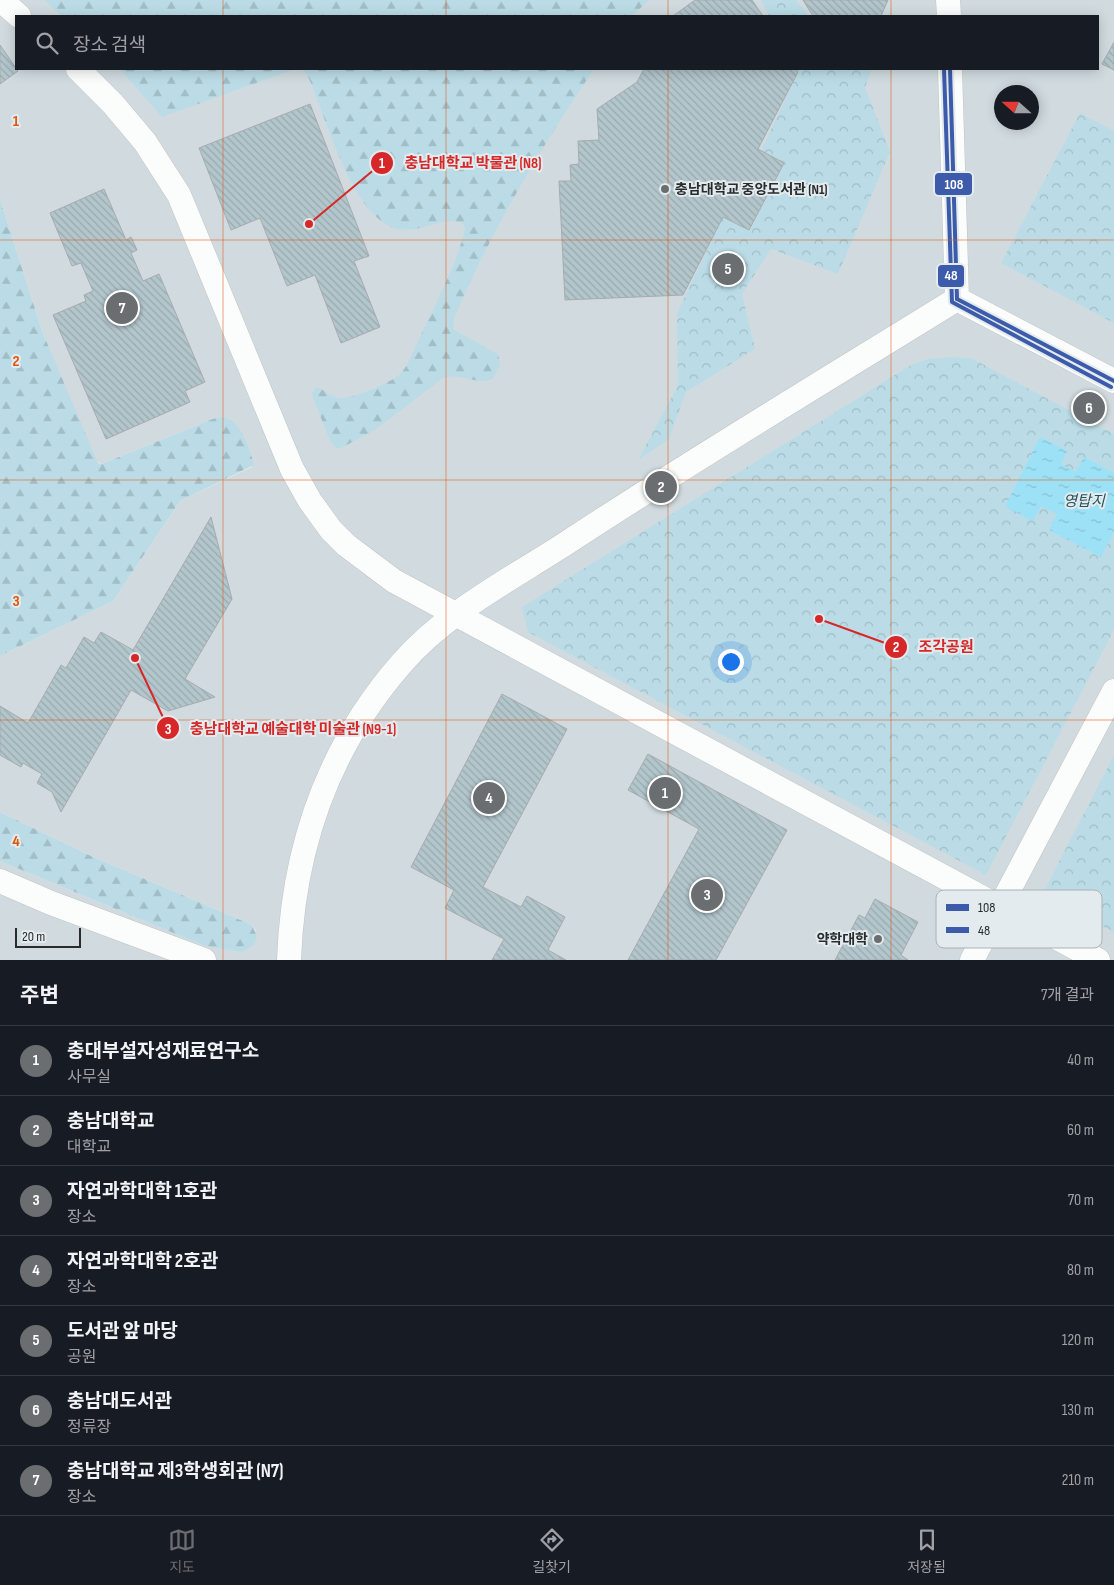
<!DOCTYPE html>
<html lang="ko">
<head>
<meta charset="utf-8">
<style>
  body { margin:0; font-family:"Sofia Sans Condensed","Noto Sans KR",sans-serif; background:#242831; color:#f1f3f6 }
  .compass { position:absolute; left:994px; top:85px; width:45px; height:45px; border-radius:50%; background:#171b24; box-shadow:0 2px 12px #0003; rotate:291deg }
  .scale { position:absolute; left:15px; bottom:12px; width:66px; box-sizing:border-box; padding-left:5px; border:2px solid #292c2d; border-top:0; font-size:14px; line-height:18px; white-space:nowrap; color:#292c2d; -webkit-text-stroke:4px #e3ebee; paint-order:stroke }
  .you { position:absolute; left:730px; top:661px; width:18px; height:18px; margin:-12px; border:4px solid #fff; border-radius:50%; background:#1a73e8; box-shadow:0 0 0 8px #1a73e833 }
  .badge { display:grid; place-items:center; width:32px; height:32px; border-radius:50%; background:#6b6e70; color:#fff; font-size:16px; font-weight:700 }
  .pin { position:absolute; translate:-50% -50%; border:2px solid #fff; box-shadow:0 1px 5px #0006 }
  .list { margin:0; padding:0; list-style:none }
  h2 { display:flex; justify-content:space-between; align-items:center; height:65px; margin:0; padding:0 20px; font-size:21px }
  h2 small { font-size:16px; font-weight:400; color:#9ea1a6 }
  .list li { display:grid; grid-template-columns:32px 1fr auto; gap:15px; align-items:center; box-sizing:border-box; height:70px; padding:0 20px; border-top:1px solid #363941 }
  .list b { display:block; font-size:19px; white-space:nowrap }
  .list p { margin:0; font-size:16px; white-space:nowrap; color:#9ea1a6 }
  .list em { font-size:16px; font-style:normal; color:#9ea1a6 }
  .icon { flex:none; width:28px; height:28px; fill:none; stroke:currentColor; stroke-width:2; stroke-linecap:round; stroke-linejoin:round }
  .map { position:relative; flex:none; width:1114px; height:960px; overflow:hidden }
  .search { position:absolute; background:#171b24; box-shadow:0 2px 12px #0003; left:15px; right:15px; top:15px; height:55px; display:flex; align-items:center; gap:12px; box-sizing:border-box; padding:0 18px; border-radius:0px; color:#9ea1a6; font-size:19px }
  .sheet { height:555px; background:#171b24 }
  nav { display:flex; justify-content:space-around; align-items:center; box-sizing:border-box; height:70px; border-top:1px solid #363941; background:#171b24; font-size:14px; color:#9ea1a6 }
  nav a { display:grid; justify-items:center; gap:2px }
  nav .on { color:#6b6e70 }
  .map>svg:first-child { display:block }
  .built { fill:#d1dbdf; fill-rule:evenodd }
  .forest { fill:url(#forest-firs) }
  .park { fill:url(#park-crowns) }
  .water { fill:url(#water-ripples) }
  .building { fill:url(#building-back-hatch); stroke:#a8abac }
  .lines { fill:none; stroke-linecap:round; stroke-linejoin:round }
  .minor-casing { stroke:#c0c4c4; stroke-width:25 }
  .minor { stroke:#fbfcfc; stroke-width:24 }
  .bus-1-casing { stroke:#e3ebee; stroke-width:8 }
  .bus-2-casing { stroke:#e3ebee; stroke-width:8 }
  .bus-1 { stroke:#3d5bab; stroke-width:4 }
  .bus-2 { stroke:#3d5bab; stroke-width:4 }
  .grid { fill:none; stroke:#de570e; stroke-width:1; stroke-opacity:0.55 }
  .poi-dot { fill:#6b6e70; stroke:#e3ebee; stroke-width:2 }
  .labels { text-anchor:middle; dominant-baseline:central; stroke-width:4; stroke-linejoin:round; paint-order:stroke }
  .poi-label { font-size:14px; font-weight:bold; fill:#292c2d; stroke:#e3ebee; text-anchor:start }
  .water-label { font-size:15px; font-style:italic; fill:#26515d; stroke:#e3ebee }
  .key { fill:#e3ebee; stroke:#abb2b4; stroke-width:1 }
  .key-label { font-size:14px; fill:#292c2d }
  .grid-label { font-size:16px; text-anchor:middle; font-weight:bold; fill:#de570e; stroke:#e3ebee; stroke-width:4; stroke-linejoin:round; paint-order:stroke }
  .leader { fill:none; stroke:#d62828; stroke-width:2 }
  .callout-dot { fill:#d62828; stroke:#e3ebee; stroke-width:2 }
  .mark-label { font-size:15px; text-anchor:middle; font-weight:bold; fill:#fff }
  .callout-label { font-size:15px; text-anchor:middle; font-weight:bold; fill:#d62828; stroke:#e3ebee; stroke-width:4; stroke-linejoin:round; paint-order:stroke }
  .line-badge { stroke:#e3ebee; stroke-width:2 }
  .badge-label { font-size:14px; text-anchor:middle; font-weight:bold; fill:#fff }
</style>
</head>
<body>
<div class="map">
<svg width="1114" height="960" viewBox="0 0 1114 960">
  <defs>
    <pattern id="forest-firs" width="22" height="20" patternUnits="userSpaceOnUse" patternTransform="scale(1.25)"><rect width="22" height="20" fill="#bbdce6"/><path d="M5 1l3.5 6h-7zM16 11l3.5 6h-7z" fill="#a1bdc6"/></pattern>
    <pattern id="park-crowns" width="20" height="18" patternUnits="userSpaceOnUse" patternTransform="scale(1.25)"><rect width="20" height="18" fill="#bbdce6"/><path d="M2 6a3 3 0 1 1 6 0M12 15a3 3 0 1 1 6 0" fill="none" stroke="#a1bdc6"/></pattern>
    <pattern id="water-ripples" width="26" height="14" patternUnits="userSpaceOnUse" patternTransform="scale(1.25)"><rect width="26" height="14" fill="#9de1f6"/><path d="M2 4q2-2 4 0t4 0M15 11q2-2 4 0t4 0" fill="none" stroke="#87c1d3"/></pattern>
    <pattern id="building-back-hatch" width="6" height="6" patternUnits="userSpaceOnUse" patternTransform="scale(1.25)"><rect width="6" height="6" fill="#b2c6cc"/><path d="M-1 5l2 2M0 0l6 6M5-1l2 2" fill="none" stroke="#99aab0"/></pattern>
  </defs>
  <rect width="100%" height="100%" fill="#e6eaeb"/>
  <!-- built -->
  <path class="built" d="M0 0H1114V960H0V861L205 946 256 931 252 925 91 856 0 812V656L113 601 180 501 252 467 230 419 225 418 210 420 102 464 95 460 42 331 0 199ZM16 16H1098V69H16ZM1002 92H1032V122H1002Z"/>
  <!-- forest -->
  <g class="forest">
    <path d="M44 0H649L632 16H62Z"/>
    <path d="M120 69H295L162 117Z"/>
    <path d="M303 69H594C541 148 491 230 454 319L453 328 456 331 498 354 500 365 493 379C476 386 460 372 443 378L375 430 341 448H336L330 441 312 395 315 387C324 388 330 397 339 398 353 399 394 382 402 372 409 364 413 351 418 341 433 308 458 263 465 228L462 223C443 215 417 236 394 228 354 213 333 138 317 100 313 90 310 77 303 69Z"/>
    <path d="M0 199 42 331 98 463 102 464 210 420C216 418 223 416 229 419 242 425 251 452 254 465L180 501 113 601 0 656Z"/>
    <path d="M0 812 91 856 252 925 257 937 254 945 242 952 205 946 0 861Z"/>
  </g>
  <!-- park -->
  <g class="park">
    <path d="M761 0H796L809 16H769Z"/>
    <path d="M796 69H872L865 87 890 152 838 274 771 249 742 294 755 349 686 392 669 439 638 460 678 385 677 313 723 217 749 230 784 163 761 151 798 72Z"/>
    <path d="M1080 113 1114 131V323L1001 263Z"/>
    <path d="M948 357 971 358 1114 434V630L986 875 528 632 522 607 911 365 928 359Z"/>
    <path d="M1114 755V932L1042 895Z"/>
  </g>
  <!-- water -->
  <path class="water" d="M1040 437 1067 451 1061 464 1076 472 1084 457 1114 473V532L1101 557 1049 530 1057 514 1041 506 1033 521 1005 507Z"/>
  <!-- building -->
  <g class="building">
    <path d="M695 0H752L763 16H673Z"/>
    <path d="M803 0H888L881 16H813Z"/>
    <path d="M1114 42V70L1102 64Z"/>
    <path d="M0 45 18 71 0 84Z"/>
    <path d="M644 69H796L798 72 758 149 784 163 749 230 723 217 683 295 565 300 559 181H571L570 165 579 164 578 141 599 140 597 109 637 82Z"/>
    <path d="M310 104 369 256 354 261 380 327 341 343 315 275 287 286 260 218 231 230 199 148Z"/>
    <path d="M104 189 126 240 131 237 137 250 131 253 143 281 159 274 205 382 185 391 190 402 106 439 53 315 86 301 84 295 93 291 81 263 72 266 50 213Z"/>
    <path d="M211 517 232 599 185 679 215 697 168 711 131 690 61 812 52 792 37 783 42 774 23 763 21 767 0 755V706L28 723 61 665 66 668 84 637 94 643 101 632 133 650Z"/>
    <path d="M502 694 567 729 483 887 521 907 527 896 565 917 548 950 566 960H492L504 939 445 908 454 890 411 867Z"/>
    <path d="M648 754 787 830 716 960H628L699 829 628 790Z"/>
    <path d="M875 899 918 922 901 955 908 960H835L859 915 865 918Z"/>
  </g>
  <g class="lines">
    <defs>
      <g id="minor">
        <path d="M1 0 19 16"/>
        <path d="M948 0 949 16"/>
        <path d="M78 69 113 104 145 142 179 195 292 469 310 501 331 530 346 545 394 581 1098 960"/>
        <path d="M950 69 957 299"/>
        <path d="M957 299 1114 381"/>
        <path d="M0 881 51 903 204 960"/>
        <path d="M289 960C293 849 327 749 401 664 445 613 509 580 565 544 694 459 826 380 957 299"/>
        <path d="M972 960 1114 691"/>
      </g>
    </defs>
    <!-- minor casing -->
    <use href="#minor" class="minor-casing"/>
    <!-- minor -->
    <use href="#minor" class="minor"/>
    <defs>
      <g id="bus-1">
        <path d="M950 69 957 299"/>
        <path d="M957 299 1114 381"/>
      </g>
      <path id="bus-2" d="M944 69 952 302 1111 387"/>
    </defs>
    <!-- bus-1 casing -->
    <use href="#bus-1" class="bus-1-casing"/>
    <!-- bus-2 casing -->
    <use href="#bus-2" class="bus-2-casing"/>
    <!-- bus-1 -->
    <use href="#bus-1" class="bus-1"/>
    <!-- bus-2 -->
    <use href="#bus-2" class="bus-2"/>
  </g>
  <!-- grid -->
  <path class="grid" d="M223 0V16M446 0V16M668 0V16M891 0V16M223 69V960M446 69V960M668 69V960M891 69V960M0 240H1114M0 480H1114M0 720H1114"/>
  <!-- markers -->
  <g class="poi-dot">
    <circle cx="665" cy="189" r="5"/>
    <circle cx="878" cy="939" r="5"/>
  </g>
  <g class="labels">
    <!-- poi labels -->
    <g class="poi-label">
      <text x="675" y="189">충남대학교 중앙도서관 (N1)</text>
      <text x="868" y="939" text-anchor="end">약학대학</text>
    </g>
    <!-- water labels -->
    <g class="water-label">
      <text x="1084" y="501">영탑지</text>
    </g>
  </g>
  <!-- legend -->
  <rect x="936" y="890" width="166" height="58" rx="8" class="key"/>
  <rect x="946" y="904" width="23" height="7" fill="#3d5bab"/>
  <rect x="946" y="927" width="23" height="6" fill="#3d5bab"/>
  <g class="key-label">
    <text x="978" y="912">108</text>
    <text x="978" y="935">48</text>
  </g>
  <g class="grid-label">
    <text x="16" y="126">1</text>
    <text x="16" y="366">2</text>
    <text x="16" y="606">3</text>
    <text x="16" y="846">4</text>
  </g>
  <!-- callouts -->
  <path class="leader" d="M309 224L382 163M819 619L896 647M135 658L168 728"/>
  <g class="callout-dot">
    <circle cx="309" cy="224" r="5"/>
    <circle cx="819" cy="619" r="5"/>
    <circle cx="135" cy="658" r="5"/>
    <circle cx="382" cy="163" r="12"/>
    <circle cx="896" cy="647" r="12"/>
    <circle cx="168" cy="728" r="12"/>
  </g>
  <g class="mark-label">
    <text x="382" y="168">1</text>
    <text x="896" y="652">2</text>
    <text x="168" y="734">3</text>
  </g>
  <g class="callout-label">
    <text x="473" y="168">충남대학교 박물관 (N8)</text>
    <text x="946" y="652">조각공원</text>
    <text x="293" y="734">충남대학교 예술대학 미술관 (N9-1)</text>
  </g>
  <g class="line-badge">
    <rect x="934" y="172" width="39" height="24" rx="5" fill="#3d5bab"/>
    <rect x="937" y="264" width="28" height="24" rx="5" fill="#3d5bab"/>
  </g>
  <g class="badge-label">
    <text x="954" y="189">108</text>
    <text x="951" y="280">48</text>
  </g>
</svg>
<svg class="compass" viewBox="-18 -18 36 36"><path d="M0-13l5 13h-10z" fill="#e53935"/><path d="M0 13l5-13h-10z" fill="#9ea1a6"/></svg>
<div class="scale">20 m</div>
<div class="you"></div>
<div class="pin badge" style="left:665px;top:793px">1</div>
<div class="pin badge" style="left:661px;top:487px">2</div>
<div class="pin badge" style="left:707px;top:895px">3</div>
<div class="pin badge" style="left:489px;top:798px">4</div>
<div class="pin badge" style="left:728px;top:269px">5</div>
<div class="pin badge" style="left:1089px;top:408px">6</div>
<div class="pin badge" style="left:122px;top:308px">7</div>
<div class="search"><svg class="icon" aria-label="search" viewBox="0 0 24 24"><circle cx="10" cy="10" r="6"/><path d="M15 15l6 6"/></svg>장소 검색</div>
</div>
<section class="sheet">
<h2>주변<small>7개 결과</small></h2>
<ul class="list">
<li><span class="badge">1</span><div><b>충대부설자성재료연구소</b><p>사무실</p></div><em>40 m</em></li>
<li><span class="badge">2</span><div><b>충남대학교</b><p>대학교</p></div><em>60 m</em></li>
<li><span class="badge">3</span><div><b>자연과학대학 1호관</b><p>장소</p></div><em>70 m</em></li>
<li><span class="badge">4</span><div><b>자연과학대학 2호관</b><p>장소</p></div><em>80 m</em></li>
<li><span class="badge">5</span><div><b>도서관 앞 마당</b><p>공원</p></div><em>120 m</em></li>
<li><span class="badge">6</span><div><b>충남대도서관</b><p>정류장</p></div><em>130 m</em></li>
<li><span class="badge">7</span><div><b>충남대학교 제3학생회관 (N7)</b><p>장소</p></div><em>210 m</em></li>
</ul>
</section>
<nav>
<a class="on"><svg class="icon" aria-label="map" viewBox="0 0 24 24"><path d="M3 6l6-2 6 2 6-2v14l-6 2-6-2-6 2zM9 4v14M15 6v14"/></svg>지도</a>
<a><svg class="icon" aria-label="directions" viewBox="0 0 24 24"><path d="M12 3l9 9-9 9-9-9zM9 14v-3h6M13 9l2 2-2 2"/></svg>길찾기</a>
<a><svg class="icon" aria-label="saved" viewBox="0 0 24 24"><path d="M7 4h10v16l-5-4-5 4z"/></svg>저장됨</a>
</nav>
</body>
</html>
